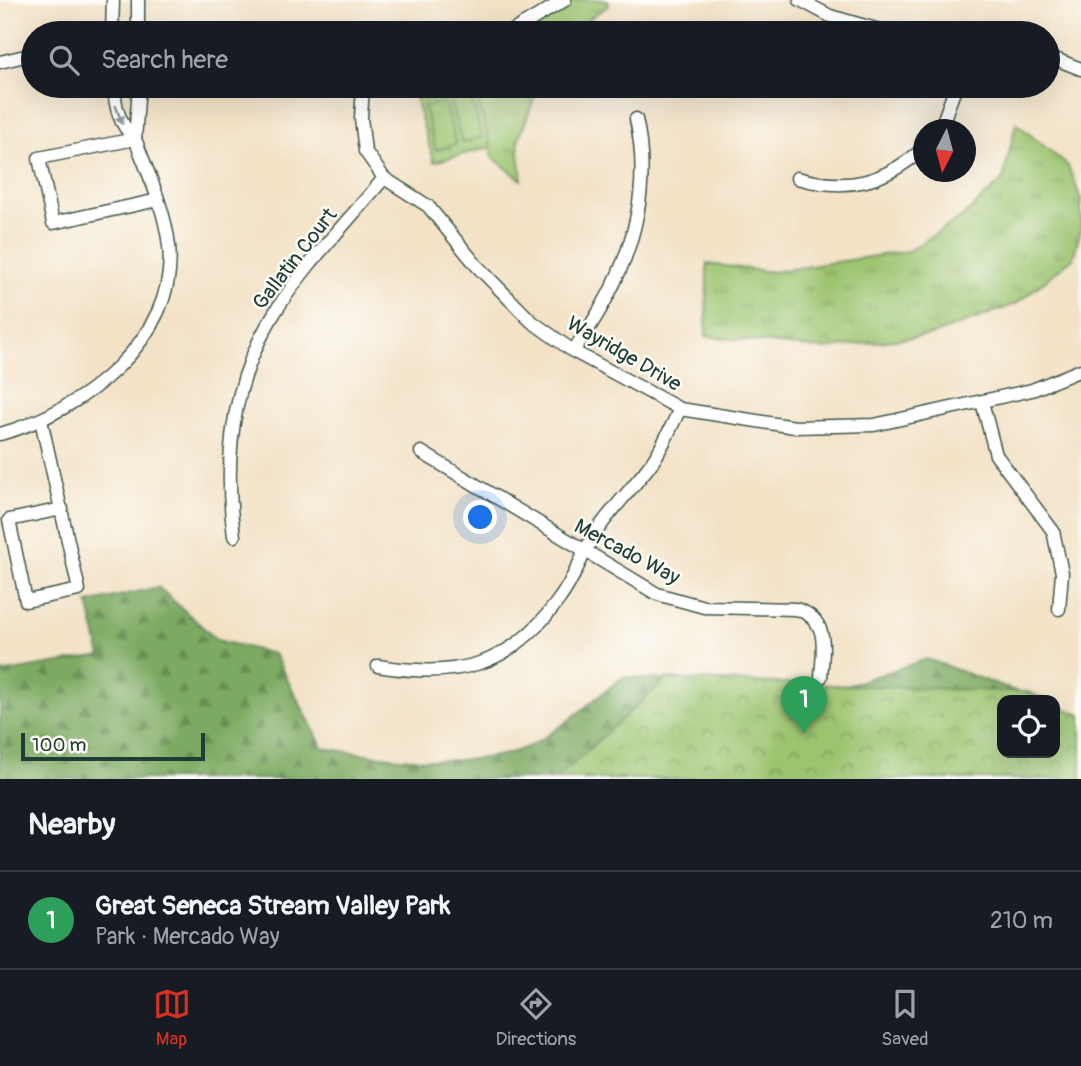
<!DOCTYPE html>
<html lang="en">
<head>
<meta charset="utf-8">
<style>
  body { margin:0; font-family:Pangolin,sans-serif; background:#20242c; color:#f1f3f6 }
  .controls { position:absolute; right:21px; bottom:21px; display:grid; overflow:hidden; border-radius:14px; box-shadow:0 7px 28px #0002 }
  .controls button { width:63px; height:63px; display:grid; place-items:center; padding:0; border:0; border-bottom:2px solid #363941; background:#171b24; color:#f1f3f6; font:35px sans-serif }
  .compass { position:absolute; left:913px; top:119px; width:63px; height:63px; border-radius:50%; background:#171b24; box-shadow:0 7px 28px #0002; rotate:186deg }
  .scale { position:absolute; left:21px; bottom:18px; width:184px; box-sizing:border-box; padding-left:7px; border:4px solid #1f3d34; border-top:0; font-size:19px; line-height:24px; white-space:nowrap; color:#1f3d34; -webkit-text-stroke:5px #fdfcf7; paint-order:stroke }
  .you { position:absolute; left:481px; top:518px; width:24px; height:24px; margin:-18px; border:5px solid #fff; border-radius:50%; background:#1a73e8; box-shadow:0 0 0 10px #1a73e833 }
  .badge { display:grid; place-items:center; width:46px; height:46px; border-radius:50%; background:#d93025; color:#fff; font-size:23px; font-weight:700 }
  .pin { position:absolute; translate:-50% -58px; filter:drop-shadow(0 2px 4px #0008) }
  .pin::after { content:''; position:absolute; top:37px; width:24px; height:21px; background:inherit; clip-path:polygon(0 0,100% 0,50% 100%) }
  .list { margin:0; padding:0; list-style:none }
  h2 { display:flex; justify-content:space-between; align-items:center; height:91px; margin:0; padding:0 28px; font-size:30px }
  h2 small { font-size:23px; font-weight:400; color:#9ea1a6 }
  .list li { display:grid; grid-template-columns:46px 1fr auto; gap:21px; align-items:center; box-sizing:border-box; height:98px; padding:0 28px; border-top:2px solid #363941 }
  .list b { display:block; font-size:26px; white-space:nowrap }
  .list p { margin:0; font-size:23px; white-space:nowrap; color:#9ea1a6 }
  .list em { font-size:23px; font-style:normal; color:#9ea1a6 }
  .icon { flex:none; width:38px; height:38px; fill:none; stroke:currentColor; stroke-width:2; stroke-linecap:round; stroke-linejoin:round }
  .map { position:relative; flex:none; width:1081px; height:779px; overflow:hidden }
  .search { position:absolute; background:#171b24; box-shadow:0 7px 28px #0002; left:21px; right:21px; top:21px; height:77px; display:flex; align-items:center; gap:18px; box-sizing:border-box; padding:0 24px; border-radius:38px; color:#9ea1a6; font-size:26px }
  .sheet { height:189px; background:#171b24 }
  nav { display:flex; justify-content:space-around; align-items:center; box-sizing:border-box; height:98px; border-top:2px solid #363941; background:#171b24; font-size:19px; color:#9ea1a6 }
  nav a { display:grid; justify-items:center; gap:4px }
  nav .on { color:#d93025 }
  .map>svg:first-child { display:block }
  .grass { fill:url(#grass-tufts); stroke:#5e8052; stroke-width:2 }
  .forest { fill:url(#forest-firs); stroke:#4e744b; stroke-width:2 }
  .park { fill:url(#park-crowns); stroke:#5e8052; stroke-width:2 }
  .pitch { fill:#9cc470; stroke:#5e8052; stroke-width:2 }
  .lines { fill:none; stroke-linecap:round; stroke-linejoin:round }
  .minor-casing { stroke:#3f564a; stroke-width:15 }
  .minor { stroke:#fff; stroke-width:12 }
  .oneway { fill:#8f9e9a }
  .labels { text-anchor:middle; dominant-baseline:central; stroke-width:5; stroke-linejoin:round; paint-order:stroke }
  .street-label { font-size:21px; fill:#1f3d34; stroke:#fdfcf7 }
</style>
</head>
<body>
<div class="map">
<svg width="1081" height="779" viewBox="0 0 1081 779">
  <defs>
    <pattern id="grass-tufts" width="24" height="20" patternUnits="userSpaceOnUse" patternTransform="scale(1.75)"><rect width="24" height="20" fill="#9cc470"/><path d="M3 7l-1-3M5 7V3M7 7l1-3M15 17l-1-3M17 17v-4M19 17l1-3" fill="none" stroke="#7fa05d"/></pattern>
    <pattern id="forest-firs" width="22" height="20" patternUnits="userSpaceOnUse" patternTransform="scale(1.75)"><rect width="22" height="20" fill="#7daa62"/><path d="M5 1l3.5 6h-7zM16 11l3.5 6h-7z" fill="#668c52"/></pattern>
    <pattern id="park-crowns" width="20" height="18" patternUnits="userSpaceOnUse" patternTransform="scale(1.75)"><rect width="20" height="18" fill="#9cc470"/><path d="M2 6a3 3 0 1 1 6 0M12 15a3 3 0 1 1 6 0" fill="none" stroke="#7fa05d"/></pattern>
  </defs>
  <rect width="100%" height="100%" fill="#fdfcf7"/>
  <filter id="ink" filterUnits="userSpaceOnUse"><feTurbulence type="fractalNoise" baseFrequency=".0143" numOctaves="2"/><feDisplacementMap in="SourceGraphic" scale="14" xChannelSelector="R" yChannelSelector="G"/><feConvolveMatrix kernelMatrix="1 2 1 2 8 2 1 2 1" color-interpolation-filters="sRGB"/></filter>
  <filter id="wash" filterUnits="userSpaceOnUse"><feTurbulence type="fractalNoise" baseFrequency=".00686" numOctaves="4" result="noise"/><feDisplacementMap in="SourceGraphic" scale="28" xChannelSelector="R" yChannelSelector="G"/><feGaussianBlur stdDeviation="1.57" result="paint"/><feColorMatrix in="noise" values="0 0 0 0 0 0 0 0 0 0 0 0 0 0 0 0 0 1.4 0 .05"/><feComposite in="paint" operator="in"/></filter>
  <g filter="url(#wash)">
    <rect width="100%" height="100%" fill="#f3e2c6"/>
    <!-- grass -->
    <g class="grass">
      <path d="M565 0H608L609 5 569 33H507Z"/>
      <path d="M474 86H539L518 141 522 180 492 157Z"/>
      <path d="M1016 123 1068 166 1081 199V229L1073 258 1016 304 931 335 824 349 706 336 707 264 772 272 908 251 961 218 1003 180Z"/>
    </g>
    <!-- forest -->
    <path class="forest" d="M158 587 217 640 274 654 323 748C381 757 484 773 537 742 567 725 595 698 623 677L824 693 927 659 1040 700H1002V753H1055L1081 779H0V673L101 656 88 603Z"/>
    <!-- park -->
    <g class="park">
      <path d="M462 86H474L491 147 434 162 415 98Z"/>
      <path d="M666 679 1028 692 1047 700H1002V753H1055V704L1081 715V779H556Z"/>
    </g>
    <!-- pitch -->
    <g class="pitch">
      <path d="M470 95 482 137 462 143 450 101Z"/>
      <path d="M444 102 456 144 436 150 424 107Z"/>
    </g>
  </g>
  <g filter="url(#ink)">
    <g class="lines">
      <defs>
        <g id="minor">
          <path d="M800 0 830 16 890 33"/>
          <path d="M112 33 113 0"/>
          <path d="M138 33V0"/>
          <path d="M509 33 565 0"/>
          <path d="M1048 56 1081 69"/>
          <path d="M0 62 33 54"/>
          <path d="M363 86 361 118 365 151 384 178 428 206 477 266 531 321 573 351 680 409 795 427 874 425 1032 390 1081 370"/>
          <path d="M940 130 956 86"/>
          <path d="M135 139 39 158 53 223 158 200"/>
          <path d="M135 139 139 86"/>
          <path d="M797 178C848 192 883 183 923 149"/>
          <path d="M573 351C623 283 655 204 636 119"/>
          <path d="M982 402 996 455 1053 531 1062 573 1059 609"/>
          <path d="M41 420 79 590 26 601 9 520 62 509"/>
          <path d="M0 434C80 413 179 339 169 246 165 209 148 173 135 139 119 124 115 107 114 86"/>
          <path d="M421 452 657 594 704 607 796 609C830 619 823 649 821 677"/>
          <path d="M234 536C224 463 231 389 268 324 297 272 346 224 384 178"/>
          <path d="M378 666C458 679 511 667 560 598 575 578 582 553 596 532 613 507 635 486 653 461 664 445 671 426 680 409"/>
        </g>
      </defs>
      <!-- minor casing -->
      <use href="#minor" class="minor-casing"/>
      <!-- minor -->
      <use href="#minor" class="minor"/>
    </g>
    <!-- one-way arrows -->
    <defs><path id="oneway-solid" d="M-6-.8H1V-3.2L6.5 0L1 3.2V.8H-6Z" transform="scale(1.75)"/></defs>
    <use class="oneway" href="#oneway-solid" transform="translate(119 115) rotate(70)"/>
  </g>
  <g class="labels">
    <!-- street labels -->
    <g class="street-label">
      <text transform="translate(295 259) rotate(-52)">Gallatin Court</text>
      <text transform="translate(624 354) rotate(30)">Wayridge Drive</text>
      <text transform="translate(627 552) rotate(28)">Mercado Way</text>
    </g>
  </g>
</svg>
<div class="controls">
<button><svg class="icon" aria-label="locate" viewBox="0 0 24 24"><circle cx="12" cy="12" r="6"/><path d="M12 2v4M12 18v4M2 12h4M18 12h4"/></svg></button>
</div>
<svg class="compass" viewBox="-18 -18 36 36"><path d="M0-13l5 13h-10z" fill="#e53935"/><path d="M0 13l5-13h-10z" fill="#9ea1a6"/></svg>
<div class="scale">100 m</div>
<div class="you"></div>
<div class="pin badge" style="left:804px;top:734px;background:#2e9e5b">1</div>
<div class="search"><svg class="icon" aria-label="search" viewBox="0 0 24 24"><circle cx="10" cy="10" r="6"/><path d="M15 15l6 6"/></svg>Search here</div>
</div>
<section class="sheet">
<h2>Nearby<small></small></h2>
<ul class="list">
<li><span class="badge" style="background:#2e9e5b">1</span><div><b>Great Seneca Stream Valley Park</b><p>Park · Mercado Way</p></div><em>210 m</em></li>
</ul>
</section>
<nav>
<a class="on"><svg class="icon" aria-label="map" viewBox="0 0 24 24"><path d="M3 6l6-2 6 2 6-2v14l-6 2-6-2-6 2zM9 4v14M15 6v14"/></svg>Map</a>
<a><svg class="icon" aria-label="directions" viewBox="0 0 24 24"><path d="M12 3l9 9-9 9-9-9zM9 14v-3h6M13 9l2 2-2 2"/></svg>Directions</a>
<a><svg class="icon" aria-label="saved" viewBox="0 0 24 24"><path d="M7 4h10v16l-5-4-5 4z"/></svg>Saved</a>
</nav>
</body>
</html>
